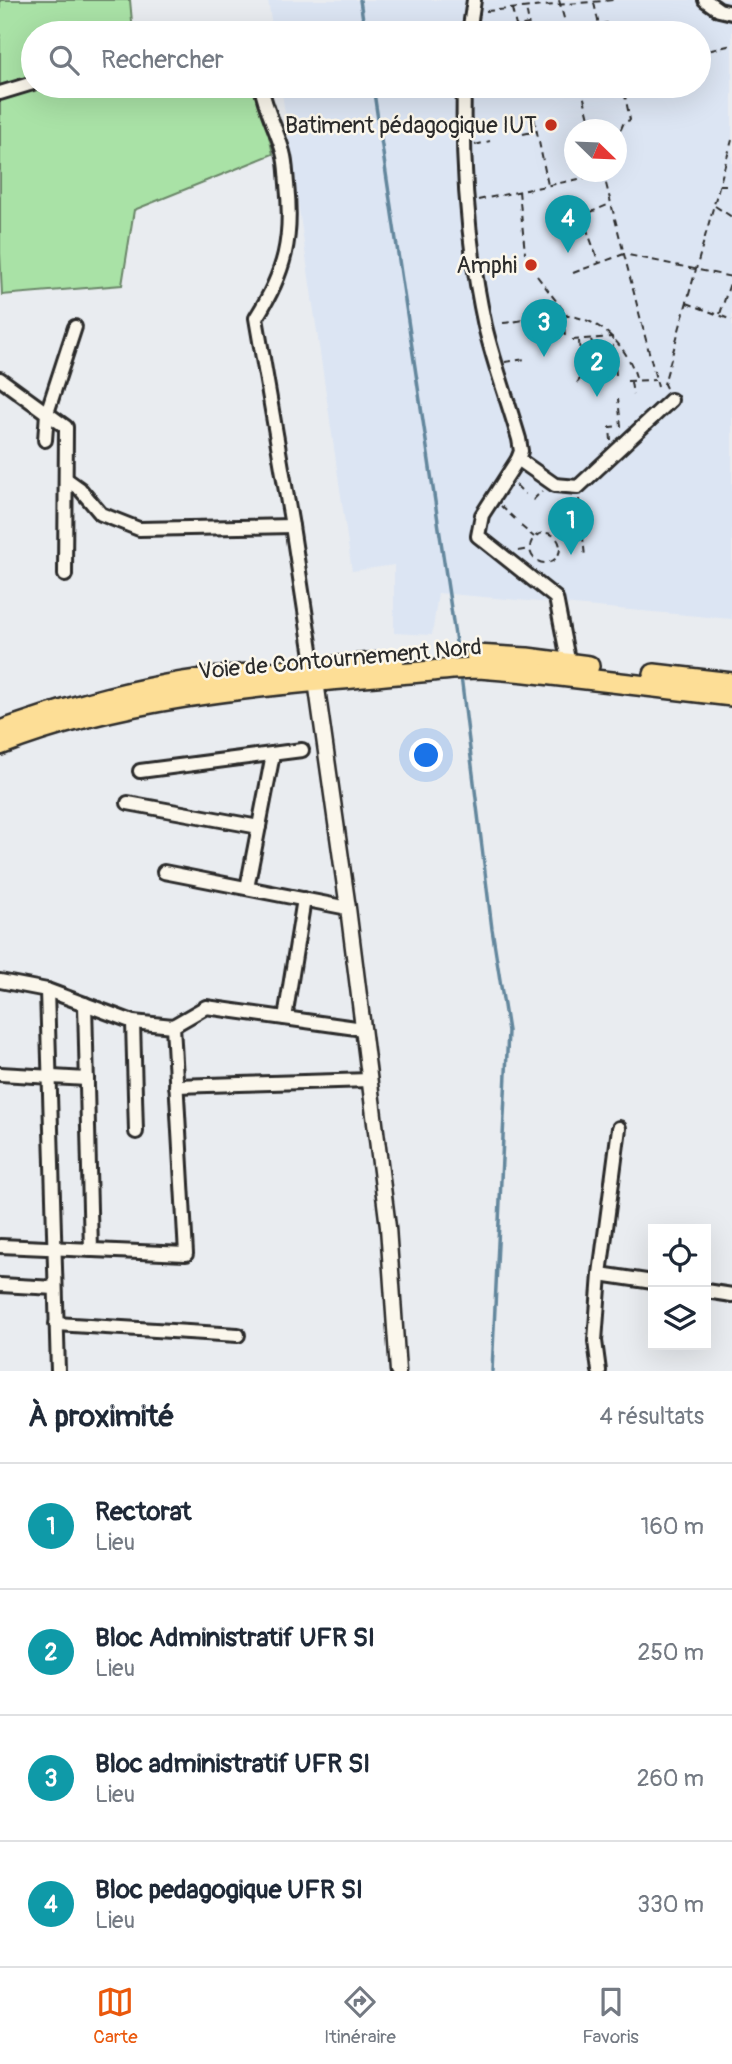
<!DOCTYPE html>
<html lang="fr">
<head>
<meta charset="utf-8">
<style>
  body { margin:0; font-family:Pangolin,sans-serif; background:#f6f6f7; color:#1f2937 }
  .controls { position:absolute; right:21px; bottom:21px; display:grid; overflow:hidden; border-radius:0px; box-shadow:0 7px 28px #0002 }
  .controls button { width:63px; height:63px; display:grid; place-items:center; padding:0; border:0; border-bottom:2px solid #e0e1e3; background:#fff; color:#1f2937; font:35px sans-serif }
  .compass { position:absolute; left:564px; top:119px; width:63px; height:63px; border-radius:50%; background:#fff; box-shadow:0 7px 28px #0002; rotate:113deg }
  .you { position:absolute; left:427px; top:756px; width:24px; height:24px; margin:-18px; border:5px solid #fff; border-radius:50%; background:#1a73e8; box-shadow:0 0 0 10px #1a73e833 }
  .badge { display:grid; place-items:center; width:46px; height:46px; border-radius:50%; background:#ea580c; color:#fff; font-size:23px; font-weight:700 }
  .pin { position:absolute; translate:-50% -58px; filter:drop-shadow(0 2px 4px #0008) }
  .pin::after { content:''; position:absolute; top:37px; width:24px; height:21px; background:inherit; clip-path:polygon(0 0,100% 0,50% 100%) }
  .list { margin:0; padding:0; list-style:none }
  h2 { display:flex; justify-content:space-between; align-items:center; height:91px; margin:0; padding:0 28px; font-size:30px }
  h2 small { font-size:23px; font-weight:400; color:#747a83 }
  .list li { display:grid; grid-template-columns:46px 1fr auto; gap:21px; align-items:center; box-sizing:border-box; height:126px; padding:0 28px; border-top:2px solid #e0e1e3 }
  .list b { display:block; font-size:26px; white-space:nowrap }
  .list p { margin:0; font-size:23px; white-space:nowrap; color:#747a83 }
  .list em { font-size:23px; font-style:normal; color:#747a83 }
  .icon { flex:none; width:38px; height:38px; fill:none; stroke:currentColor; stroke-width:2; stroke-linecap:round; stroke-linejoin:round }
  .map { position:relative; flex:none; width:732px; height:1371px; overflow:hidden }
  .search { position:absolute; background:#fff; box-shadow:0 7px 28px #0002; left:21px; right:21px; top:21px; height:77px; display:flex; align-items:center; gap:18px; box-sizing:border-box; padding:0 24px; border-radius:38px; color:#747a83; font-size:26px }
  .sheet { height:595px; background:#fff }
  nav { display:flex; justify-content:space-around; align-items:center; box-sizing:border-box; height:98px; border-top:2px solid #e0e1e3; background:#fff; font-size:19px; color:#747a83 }
  nav a { display:grid; justify-items:center; gap:4px }
  nav .on { color:#ea580c }
  .map>svg:first-child { display:block }
  .built { fill:#dce5f3; fill-rule:evenodd }
  .green { fill:#a9e2a6; stroke:#6a8668; stroke-width:2 }
  .lines { fill:none; stroke-linecap:round; stroke-linejoin:round }
  .stream { stroke:#64879d; stroke-width:3.5 }
  .minor-casing { stroke:#2b2b2b; stroke-width:18 }
  .tertiary-casing { stroke:#2b2b2b; stroke-width:19 }
  .primary-casing { stroke:#2b2b2b; stroke-width:24 }
  .path { stroke:#2b2b2b; stroke-width:2; stroke-dasharray:7 5; stroke-linecap:butt }
  .minor { stroke:#fbf7ec; stroke-width:12 }
  .tertiary { stroke:#fbf7ec; stroke-width:14 }
  .primary { stroke:#fdde96; stroke-width:19 }
  .poi-dot { fill:#c8321e; stroke:#fbf7ec; stroke-width:2.5 }
  .labels { text-anchor:middle; dominant-baseline:central; stroke-width:5; stroke-linejoin:round; paint-order:stroke }
  .poi-label { font-size:23px; fill:#2b2b2b; stroke:#fbf7ec; text-anchor:end }
  .street-label { font-size:23px; fill:#2b2b2b; stroke:#fbf7ec }
</style>
</head>
<body>
<div class="map">
<svg width="732" height="1371" viewBox="0 0 732 1371">
  <rect width="100%" height="100%" fill="#e9ecf0"/>
  <filter id="ink" filterUnits="userSpaceOnUse"><feTurbulence type="fractalNoise" baseFrequency=".0143" numOctaves="2"/><feDisplacementMap in="SourceGraphic" scale="14" xChannelSelector="R" yChannelSelector="G"/><feConvolveMatrix kernelMatrix="1 2 1 2 8 2 1 2 1" color-interpolation-filters="sRGB"/></filter>
  <g filter="url(#ink)">
    <!-- built -->
    <path class="built" d="M268 0H732V619L438 593 432 635 394 633V565L352 571 281 86H699V33H273ZM574 130H616V172H574Z"/>
    <!-- green -->
    <path class="green" d="M0 0H130L133 33H33V86H258L273 154 134 210 122 285 2 295 0 253Z"/>
    <g class="lines">
      <!-- stream -->
      <g class="stream">
        <path d="M360 0 365 33"/>
        <path d="M373 86 459 662"/>
        <path d="M461 676 492 929 508 1031 492 1371"/>
      </g>
      <defs>
        <g id="minor">
          <path d="M705 0 719 10 732 13"/>
          <path d="M469 33 474 0"/>
          <path d="M261 86C265 109 277 130 283 152 286 162 286 174 287 184 293 239 285 272 256 318L292 526 314 669"/>
          <path d="M464 86C462 166 468 248 485 326 494 364 508 401 519 439L521 451 518 459 482 515 478 536 556 598 570 670"/>
          <path d="M0 93 33 83"/>
          <path d="M0 379 66 427 65 575"/>
          <path d="M45 440 47 413 75 327"/>
          <path d="M518 459 555 485 578 487 671 400"/>
          <path d="M66 479 80 489 101 514 139 529 292 526"/>
          <path d="M140 771 302 750"/>
          <path d="M128 803 259 827"/>
          <path d="M164 872 348 908"/>
          <path d="M247 888 273 754"/>
          <path d="M0 981 47 990 133 1022 173 1026 206 1007 363 1029"/>
          <path d="M47 990 58 1371"/>
          <path d="M85 1004 91 1250"/>
          <path d="M285 1018 304 899"/>
          <path d="M133 1022 136 1132"/>
          <path d="M0 1074 87 1079"/>
          <path d="M176 1086 370 1080"/>
          <path d="M0 1246 186 1254 173 1026"/>
          <path d="M600 1274 653 1282"/>
          <path d="M0 1285 55 1288"/>
          <path d="M706 1291 732 1295"/>
          <path d="M56 1324 238 1335"/>
          <path d="M599 1371 595 1341 600 1274 619 1128"/>
        </g>
        <path id="tertiary" d="M315 674 348 908 388 1227 398 1371"/>
        <g id="primary">
          <path d="M476 655 527 658 589 666"/>
          <path d="M654 674 732 683"/>
          <path d="M0 731C53 712 109 695 165 685 240 672 318 669 394 661"/>
          <path d="M0 745C143 689 300 684 452 669L479 668 526 672 732 696"/>
        </g>
      </defs>
      <!-- minor casing -->
      <use href="#minor" class="minor-casing"/>
      <!-- tertiary casing -->
      <use href="#tertiary" class="tertiary-casing"/>
      <!-- primary casing -->
      <use href="#primary" class="primary-casing"/>
      <!-- path -->
      <g class="path">
        <path d="M559 0 568 33"/>
        <path d="M594 3 599 25"/>
        <path d="M512 9 516 26 529 24 526 8"/>
        <path d="M486 11 614 0"/>
        <path d="M590 27 607 23 610 33"/>
        <path d="M699 53 732 45"/>
        <path d="M581 86 592 130"/>
        <path d="M540 91 561 86"/>
        <path d="M534 118 548 185"/>
        <path d="M523 134 536 131"/>
        <path d="M616 141 624 122 630 120 623 86"/>
        <path d="M475 145 490 141"/>
        <path d="M603 172 658 387"/>
        <path d="M719 185H732"/>
        <path d="M519 191 525 253"/>
        <path d="M478 200 603 174 604 172"/>
        <path d="M715 206 732 217"/>
        <path d="M582 216 599 263"/>
        <path d="M556 227 610 204"/>
        <path d="M573 273 624 254 732 277"/>
        <path d="M537 276 567 315"/>
        <path d="M687 303 732 320"/>
        <path d="M720 314 732 277"/>
        <path d="M563 317 565 336"/>
        <path d="M503 323C523 321 548 314 569 316 602 319 630 350 637 381"/>
        <path d="M572 340 612 337 616 375"/>
        <path d="M591 340 597 354"/>
        <path d="M579 341 580 354"/>
        <path d="M598 356 614 358"/>
        <path d="M505 362 525 359"/>
        <path d="M627 381 655 380"/>
        <path d="M631 382 633 395"/>
        <path d="M577 383 597 356"/>
        <path d="M666 388 664 384 732 140"/>
        <path d="M611 441 610 427 621 426 618 399"/>
        <path d="M516 485 525 494"/>
        <path d="M579 499 585 557"/>
        <path d="M533 500 542 491"/>
        <path d="M501 506 515 519"/>
        <path d="M521 526 534 537"/>
        <circle cx="545" cy="548" r="15"/>
        <path d="M518 551 529 549"/>
      </g>
      <!-- minor -->
      <use href="#minor" class="minor"/>
      <!-- tertiary -->
      <use href="#tertiary" class="tertiary"/>
      <!-- primary -->
      <use href="#primary" class="primary"/>
    </g>
  </g>
  <!-- markers -->
  <g class="poi-dot">
    <circle cx="551" cy="125" r="7"/>
    <circle cx="531" cy="265" r="7"/>
  </g>
  <g class="labels">
    <!-- poi labels -->
    <g class="poi-label">
      <text x="537" y="125">Batiment pédagogique IUT</text>
      <text x="517" y="265">Amphi</text>
    </g>
    <!-- street labels -->
    <g class="street-label">
      <text transform="translate(340 659) rotate(-5)">Voie de Contournement Nord</text>
    </g>
  </g>
</svg>
<div class="controls">
<button><svg class="icon" aria-label="locate" viewBox="0 0 24 24"><circle cx="12" cy="12" r="6"/><path d="M12 2v4M12 18v4M2 12h4M18 12h4"/></svg></button>
<button><svg class="icon" aria-label="layers" viewBox="0 0 24 24"><path d="M12 4l9 5-9 5-9-5zM3 14l9 5 9-5"/></svg></button>
</div>
<svg class="compass" viewBox="-18 -18 36 36"><path d="M0-13l5 13h-10z" fill="#e53935"/><path d="M0 13l5-13h-10z" fill="#747a83"/></svg>
<div class="you"></div>
<div class="pin badge" style="left:571px;top:555px;background:#0f9aa8">1</div>
<div class="pin badge" style="left:597px;top:397px;background:#0f9aa8">2</div>
<div class="pin badge" style="left:544px;top:357px;background:#0f9aa8">3</div>
<div class="pin badge" style="left:568px;top:253px;background:#0f9aa8">4</div>
<div class="search"><svg class="icon" aria-label="search" viewBox="0 0 24 24"><circle cx="10" cy="10" r="6"/><path d="M15 15l6 6"/></svg>Rechercher</div>
</div>
<section class="sheet">
<h2>À proximité<small>4 résultats</small></h2>
<ul class="list">
<li><span class="badge" style="background:#0f9aa8">1</span><div><b>Rectorat</b><p>Lieu</p></div><em>160 m</em></li>
<li><span class="badge" style="background:#0f9aa8">2</span><div><b>Bloc Administratif UFR SI</b><p>Lieu</p></div><em>250 m</em></li>
<li><span class="badge" style="background:#0f9aa8">3</span><div><b>Bloc administratif UFR SI</b><p>Lieu</p></div><em>260 m</em></li>
<li><span class="badge" style="background:#0f9aa8">4</span><div><b>Bloc pedagogique UFR SI</b><p>Lieu</p></div><em>330 m</em></li>
</ul>
</section>
<nav>
<a class="on"><svg class="icon" aria-label="map" viewBox="0 0 24 24"><path d="M3 6l6-2 6 2 6-2v14l-6 2-6-2-6 2zM9 4v14M15 6v14"/></svg>Carte</a>
<a><svg class="icon" aria-label="directions" viewBox="0 0 24 24"><path d="M12 3l9 9-9 9-9-9zM9 14v-3h6M13 9l2 2-2 2"/></svg>Itinéraire</a>
<a><svg class="icon" aria-label="saved" viewBox="0 0 24 24"><path d="M7 4h10v16l-5-4-5 4z"/></svg>Favoris</a>
</nav>
</body>
</html>
